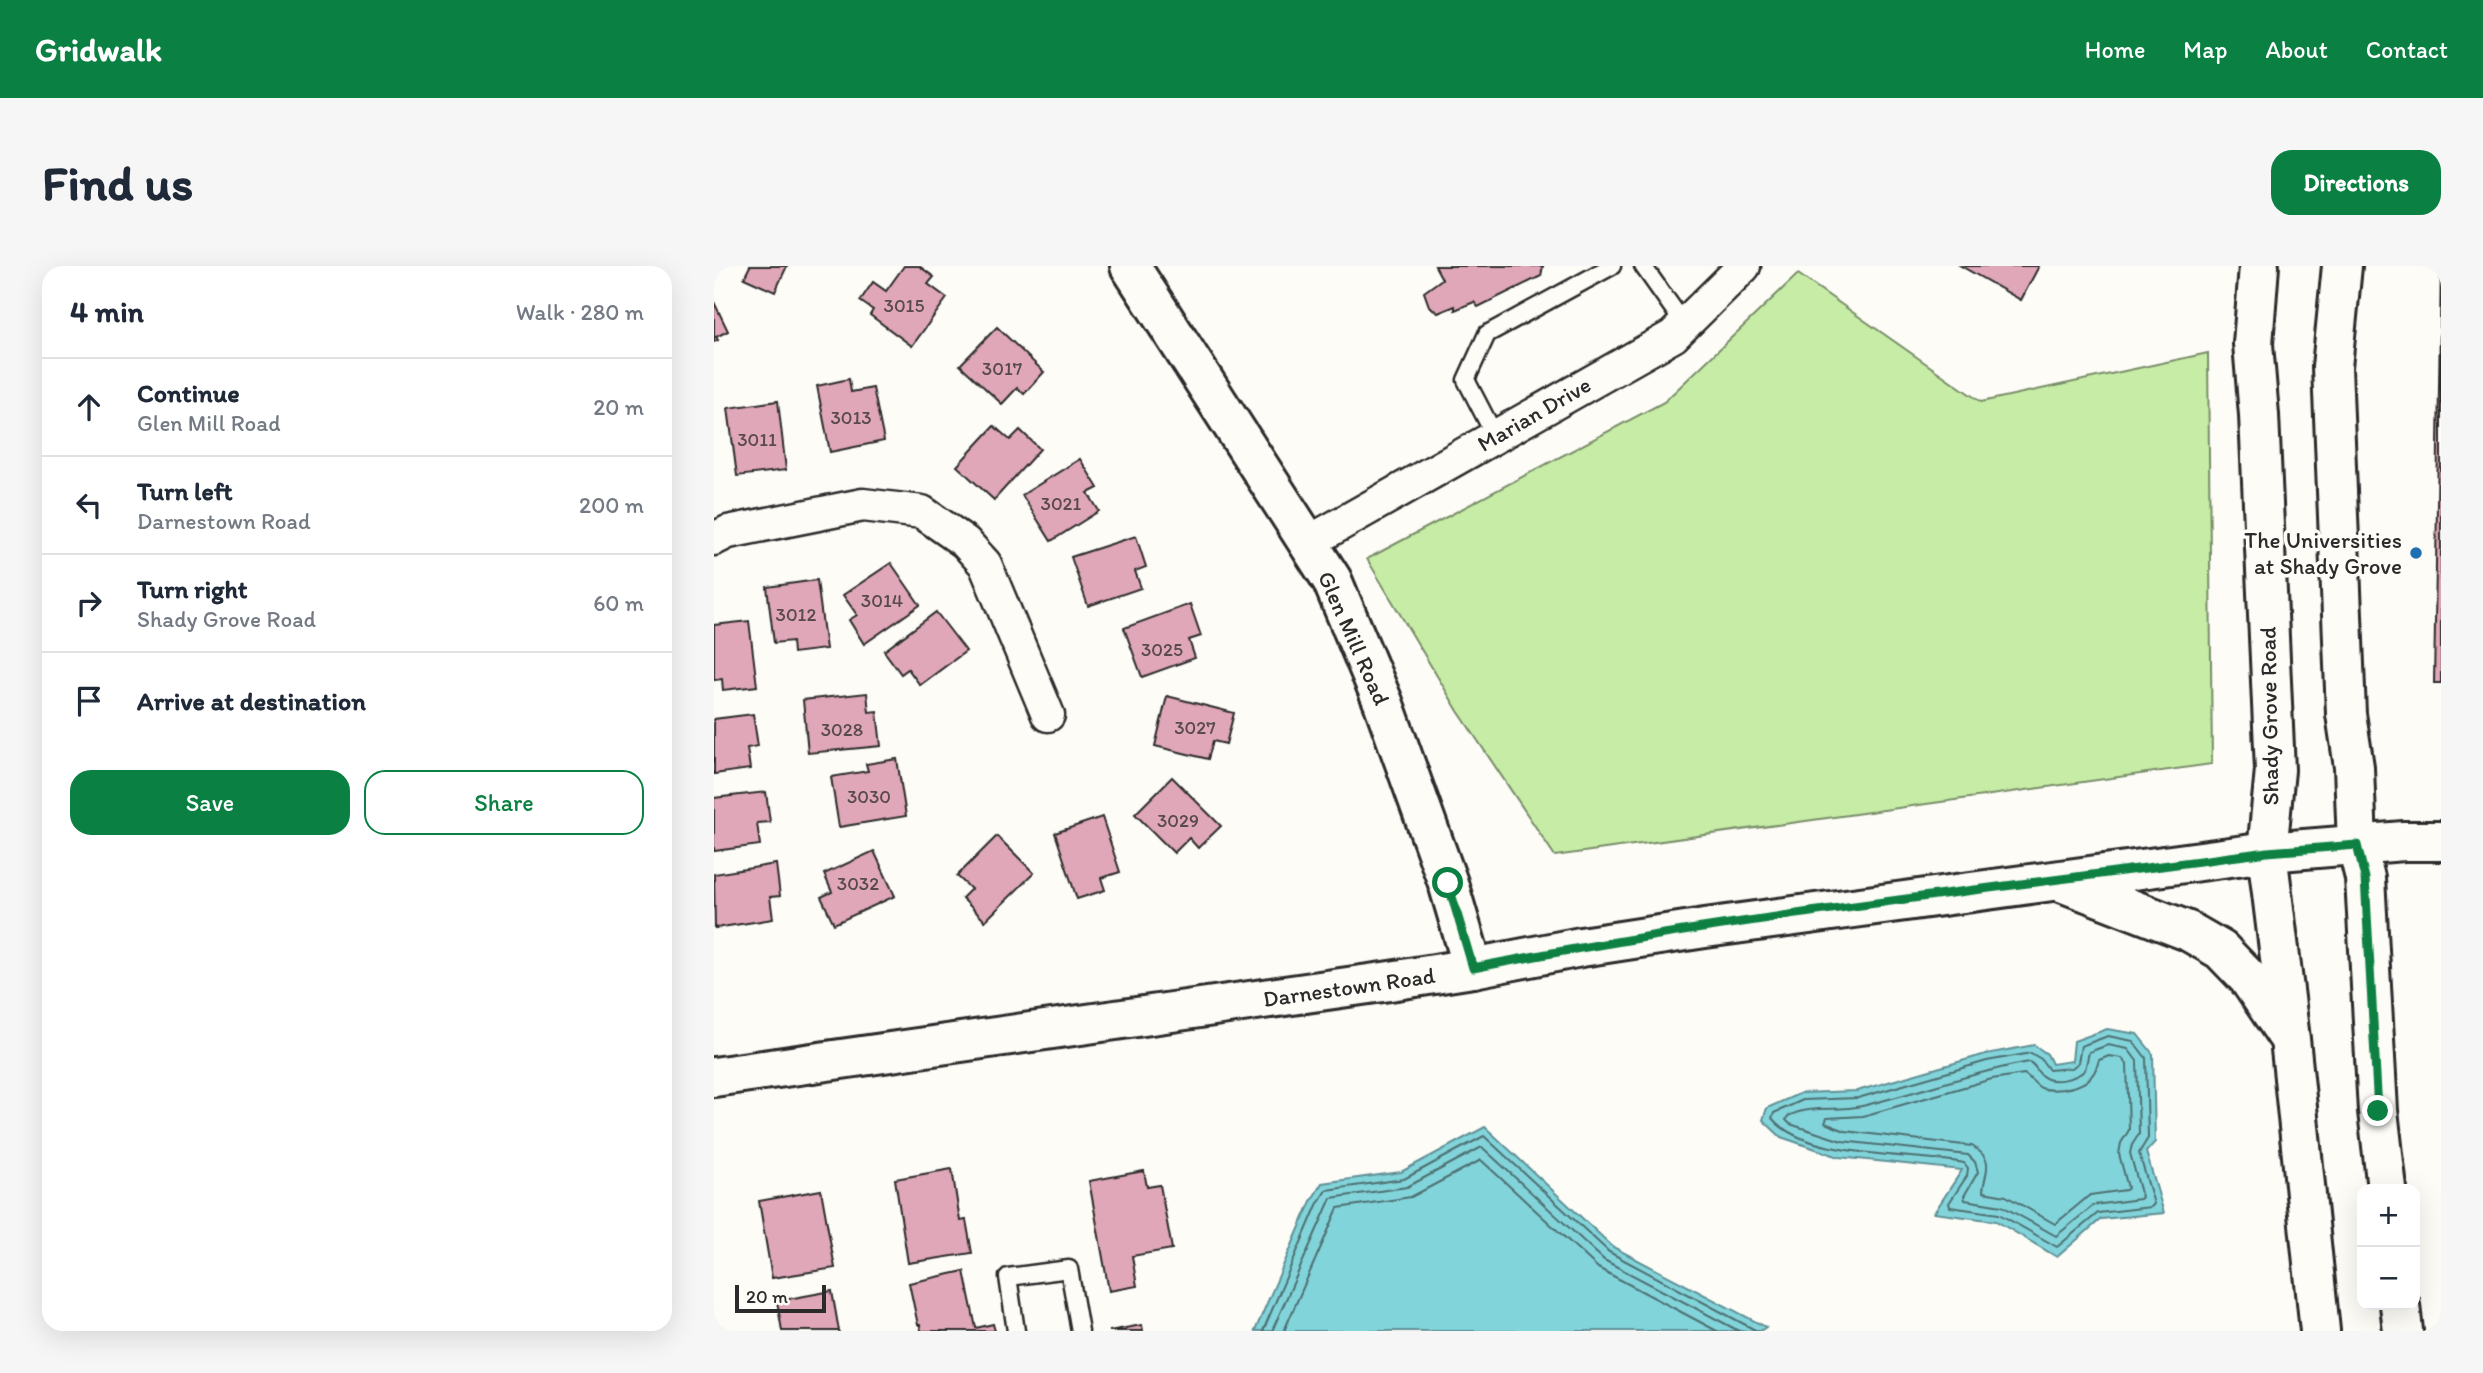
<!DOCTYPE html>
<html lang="en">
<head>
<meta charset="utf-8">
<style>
  body { margin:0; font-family:Itim,sans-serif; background:#f6f6f7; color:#1f2937 }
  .controls { position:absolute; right:21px; bottom:21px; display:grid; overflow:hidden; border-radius:14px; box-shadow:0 7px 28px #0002 }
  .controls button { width:63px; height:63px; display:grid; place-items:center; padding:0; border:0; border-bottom:2px solid #e0e1e3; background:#fff; color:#1f2937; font:35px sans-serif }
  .scale { position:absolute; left:21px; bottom:18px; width:91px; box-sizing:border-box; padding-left:7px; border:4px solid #2b2b2b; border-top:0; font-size:19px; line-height:24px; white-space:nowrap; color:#2b2b2b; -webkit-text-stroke:5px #fdfcf7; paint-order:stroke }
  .stop { position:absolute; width:21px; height:21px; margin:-16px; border:5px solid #0b8043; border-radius:50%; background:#fff }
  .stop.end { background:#0b8043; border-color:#fff; box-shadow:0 2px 7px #0008 }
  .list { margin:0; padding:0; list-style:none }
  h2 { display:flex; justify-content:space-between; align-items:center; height:91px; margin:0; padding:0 28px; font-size:30px }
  h2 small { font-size:23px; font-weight:400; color:#747a83 }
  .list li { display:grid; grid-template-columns:46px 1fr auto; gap:21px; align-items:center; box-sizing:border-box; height:98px; padding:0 28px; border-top:2px solid #e0e1e3 }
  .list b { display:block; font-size:26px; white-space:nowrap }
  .list p { margin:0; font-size:23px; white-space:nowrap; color:#747a83 }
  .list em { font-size:23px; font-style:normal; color:#747a83 }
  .actions { display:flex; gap:14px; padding:21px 28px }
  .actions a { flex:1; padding:16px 0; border:2px solid #0b8043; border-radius:21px; text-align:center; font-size:24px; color:#0b8043 }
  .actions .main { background:#0b8043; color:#fff }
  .icon { flex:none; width:38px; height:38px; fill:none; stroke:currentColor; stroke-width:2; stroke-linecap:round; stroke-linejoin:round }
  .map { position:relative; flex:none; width:1727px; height:1065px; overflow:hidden; border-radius:21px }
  header { display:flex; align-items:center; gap:42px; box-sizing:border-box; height:98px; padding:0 35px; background:#0b8043; color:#fff }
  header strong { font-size:33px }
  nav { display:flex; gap:38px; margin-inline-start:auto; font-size:24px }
  .intro { display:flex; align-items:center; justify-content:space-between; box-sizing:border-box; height:168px; padding:0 42px }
  h1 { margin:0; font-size:49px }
  .button { padding:18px 32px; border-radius:21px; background:#0b8043; color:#fff; font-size:24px; font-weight:700 }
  main { display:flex; gap:42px; padding:0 42px }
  aside { flex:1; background:#fff; border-radius:21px; box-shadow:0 7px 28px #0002 }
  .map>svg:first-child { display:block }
  .green { fill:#c6eca6; stroke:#788c68; stroke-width:2 }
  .water { fill:#82d4db; stroke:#5f9095; stroke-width:2 }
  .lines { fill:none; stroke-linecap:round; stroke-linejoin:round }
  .shore { stroke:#4e6f71; stroke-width:2 }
  .building { fill:#e0a7b9; stroke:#2b2b2b; stroke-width:2 }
  .service-casing { stroke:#2b2b2b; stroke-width:21 }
  .minor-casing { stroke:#2b2b2b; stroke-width:37 }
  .secondary-casing { stroke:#2b2b2b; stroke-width:44 }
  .service { stroke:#fdfcf7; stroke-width:16 }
  .minor { stroke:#fdfcf7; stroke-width:32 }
  .secondary { stroke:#fdfcf7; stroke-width:38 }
  .route { stroke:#0b8043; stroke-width:9 }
  .poi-dot { fill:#1f6fb2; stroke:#fdfcf7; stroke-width:2.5 }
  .labels { text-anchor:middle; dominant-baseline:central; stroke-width:7; stroke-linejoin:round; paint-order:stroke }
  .number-label { font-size:19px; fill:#584a4e }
  .street-label { font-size:23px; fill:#2b2b2b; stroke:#fdfcf7 }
  .poi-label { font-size:23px; fill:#2b2b2b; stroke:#fdfcf7; text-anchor:end }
</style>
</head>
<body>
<header>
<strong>Gridwalk</strong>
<nav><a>Home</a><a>Map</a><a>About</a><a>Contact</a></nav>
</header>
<div class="intro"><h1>Find us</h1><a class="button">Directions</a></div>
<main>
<aside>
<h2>4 min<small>Walk · 280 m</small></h2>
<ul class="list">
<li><svg class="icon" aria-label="ahead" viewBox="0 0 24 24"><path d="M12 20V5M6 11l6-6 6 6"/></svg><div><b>Continue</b><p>Glen Mill Road</p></div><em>20 m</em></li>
<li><svg class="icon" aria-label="left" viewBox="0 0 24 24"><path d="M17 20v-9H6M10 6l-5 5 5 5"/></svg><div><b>Turn left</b><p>Darnestown Road</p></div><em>200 m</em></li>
<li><svg class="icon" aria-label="right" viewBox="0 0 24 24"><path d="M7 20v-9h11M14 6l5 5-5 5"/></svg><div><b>Turn right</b><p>Shady Grove Road</p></div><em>60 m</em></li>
<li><svg class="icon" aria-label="arrive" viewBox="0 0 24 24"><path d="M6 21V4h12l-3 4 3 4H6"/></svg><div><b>Arrive at destination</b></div></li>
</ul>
<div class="actions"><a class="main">Save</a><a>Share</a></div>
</aside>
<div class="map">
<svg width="1727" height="1065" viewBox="0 0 1727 1065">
  <rect width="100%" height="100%" fill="#fdfcf7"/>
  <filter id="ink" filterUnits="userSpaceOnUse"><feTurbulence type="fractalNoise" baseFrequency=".0143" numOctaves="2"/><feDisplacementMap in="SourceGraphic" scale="14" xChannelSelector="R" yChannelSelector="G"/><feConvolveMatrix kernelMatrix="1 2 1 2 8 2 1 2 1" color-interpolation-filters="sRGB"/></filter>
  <g filter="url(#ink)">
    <!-- green -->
    <path class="green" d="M1084 8 1267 136 1494 87 1498 498 841 590 744 445 653 293 950 136Z"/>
    <!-- water -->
    <g class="water">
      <path d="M1393 763 1423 768 1439 788 1441 876 1432 886 1450 947 1387 953 1343 991 1282 955 1220 947 1248 904 1125 891 1067 871 1049 854 1053 842 1087 827 1143 825 1272 788 1320 779 1333 788 1338 798 1358 795 1360 775Z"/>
      <path d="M771 861 899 981 1052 1061 1046 1065H541L597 935 608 917 687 906Z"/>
    </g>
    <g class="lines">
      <!-- shore -->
      <g class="shore">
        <path d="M1394 770 1419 775 1432 792 1434 872 1425 887 1440 938 1437 941 1384 947 1343 981 1285 948 1236 941 1235 937 1253 910 1254 902 1250 897C1199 887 1091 893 1058 852L1060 847 1089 834 1144 832 1273 795 1317 787 1327 793 1335 804 1358 802 1364 797 1367 780Z"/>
        <path d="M1394 779 1414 783 1423 795 1425 868 1418 879 1416 887 1428 931 1426 933 1380 939 1342 970 1288 940 1251 934 1250 930 1264 906 1261 896 1254 889 1128 875 1076 858 1072 854 1074 850C1100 838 1122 846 1148 840 1204 827 1258 806 1315 796 1322 799 1321 803 1327 809 1337 819 1362 813 1371 804L1375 786Z"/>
        <path d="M1395 790 1408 792 1413 798 1415 864 1407 877 1405 888 1414 922 1412 924 1376 929 1341 958 1292 930 1269 926C1270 906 1283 895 1258 880L1131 865 1111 857 1113 852 1149 850 1278 813 1310 808C1316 811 1320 818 1327 822 1335 825 1342 824 1349 823 1369 820 1380 814 1385 794Z"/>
        <path d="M549 1065 603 939 612 924 690 913 770 870 895 986 1043 1065"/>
        <path d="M558 1065 617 932 693 921 768 881 890 994 1025 1065"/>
        <path d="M570 1065 624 942 697 931 767 894 884 1002 1003 1065"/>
      </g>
    </g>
    <!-- building -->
    <g class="building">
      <path d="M36 0H73L61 26 30 12Z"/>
      <path d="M190 0H205L220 11 214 18 233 32 198 80 156 49 159 44 146 35 159 16 172 25Z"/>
      <path d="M721 0H829L827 10 764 41 760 36 741 44V40L724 47 715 40 710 26 728 13Z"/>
      <path d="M1247 0H1325L1307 34Z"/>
      <path d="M1727 0V417H1720Z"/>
      <path d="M0 36 14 65 2 71 4 74 0 76Z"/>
      <path d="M283 61 330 106 310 128 303 122 288 138 246 99Z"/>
      <path d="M135 113 137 126 159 122 170 175 116 186 103 120Z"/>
      <path d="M64 135 72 204 23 210 14 142Z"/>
      <path d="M280 160 296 174 306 164 326 183 280 234 243 200Z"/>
      <path d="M366 193 384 222 374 227 385 245 337 275 308 229Z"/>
      <path d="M422 270 432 301 421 305 427 322 374 340 357 291Z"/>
      <path d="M177 297 206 339 150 378 135 354 143 349 129 329Z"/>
      <path d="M103 314 112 383 79 387 78 375 60 377 53 321Z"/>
      <path d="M476 338 487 370 475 374 481 392 428 411 410 362Z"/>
      <path d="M222 346 252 385 206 419 194 403 187 408 170 385Z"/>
      <path d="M35 355 43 420 9 424 8 413 0 414V359Z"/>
      <path d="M153 427 155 446 163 445 167 480 94 487 89 434Z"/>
      <path d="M453 430 520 447 512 478 499 475 494 493 441 480Z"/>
      <path d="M39 448 44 480 33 482 36 503 0 508V453Z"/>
      <path d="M183 493 192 550 125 561 117 511 154 505 152 498Z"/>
      <path d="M458 511 507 560 484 582 475 572 460 587 421 548Z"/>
      <path d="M52 526 56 556 43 557 46 579 0 585V532Z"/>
      <path d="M388 551 406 606 387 612 391 624 363 633 341 567Z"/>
      <path d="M283 570 320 607 271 655 248 632 257 623 243 610Z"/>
      <path d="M160 585 181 630 120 658 107 631 118 626 110 608Z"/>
      <path d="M62 598 66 630 56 631 59 653 1 662 0 608Z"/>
      <path d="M238 903 246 955 252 954 258 987 194 997 181 913Z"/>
      <path d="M430 905 433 921 446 919 458 983 418 990 423 1020 395 1025 375 915Z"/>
      <path d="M107 924 121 1002 58 1012 45 935Z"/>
      <path d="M250 1005 262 1062 279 1058 281 1065H207L206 1059H204L195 1017Z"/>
      <path d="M118 1025 125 1065H68L63 1035Z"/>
      <path d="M428 1059 429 1065H395Z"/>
    </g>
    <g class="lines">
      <defs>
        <g id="service">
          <path d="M929 0 970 58"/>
          <path d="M781 170 752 114 773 68 898 0"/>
          <path d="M302 1065 294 1011 355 1003 366 1065"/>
        </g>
        <g id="minor">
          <path d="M0 273 14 266 149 239 208 246 251 276 271 298 334 449"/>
          <path d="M595 276 959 70 1030 0"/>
        </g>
        <g id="secondary">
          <path d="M416 0 618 314 669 436 734 617 759 702"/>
          <path d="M1545 0 1539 78 1545 149 1561 504 1553 586 1576 773 1606 1065"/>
          <path d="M1628 0 1618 101 1632 448 1640 501 1643 579 1651 612 1664 845 1673 923"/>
          <path d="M1345 615 1474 665 1507 684 1534 712 1572 768"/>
          <path d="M0 811 676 715 759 702 867 681 991 662 1553 586 1690 575H1727"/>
          <path d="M1686 1039 1689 1065"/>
        </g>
      </defs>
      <!-- service casing -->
      <use href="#service" class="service-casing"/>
      <!-- minor casing -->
      <use href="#minor" class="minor-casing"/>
      <!-- secondary casing -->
      <use href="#secondary" class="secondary-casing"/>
      <!-- service -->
      <use href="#service" class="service"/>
      <!-- minor -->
      <use href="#minor" class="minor"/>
      <!-- secondary -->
      <use href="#secondary" class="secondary"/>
    </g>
  </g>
  <g class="lines" filter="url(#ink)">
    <!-- route -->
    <path class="route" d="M734 617 759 702C1021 650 1288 622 1553 586L1643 579 1651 612 1664 845"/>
  </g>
  <!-- markers -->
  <circle class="poi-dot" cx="1702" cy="287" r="7"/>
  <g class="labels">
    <!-- number labels -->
    <g class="number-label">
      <text x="190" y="39">3015</text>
      <text x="288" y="102">3017</text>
      <text x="137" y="151">3013</text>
      <text x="43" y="173">3011</text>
      <text x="347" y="237">3021</text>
      <text x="168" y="334">3014</text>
      <text x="82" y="348">3012</text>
      <text x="448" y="383">3025</text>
      <text x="481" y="461">3027</text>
      <text x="128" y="463">3028</text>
      <text x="155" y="530">3030</text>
      <text x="464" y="554">3029</text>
      <text x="144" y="617">3032</text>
    </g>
    <!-- street labels -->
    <g class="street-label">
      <text transform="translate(820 148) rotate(-30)">Marian Drive</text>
      <text transform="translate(640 372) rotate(66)">Glen Mill Road</text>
      <text transform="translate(1555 450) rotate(-91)">Shady Grove Road</text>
      <text transform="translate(635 721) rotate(-8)">Darnestown Road</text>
    </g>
    <!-- poi labels -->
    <g class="poi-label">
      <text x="1688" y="274">The Universities<tspan x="1688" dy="26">at Shady Grove</tspan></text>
    </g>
  </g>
</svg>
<div class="controls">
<button>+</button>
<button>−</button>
</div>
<div class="scale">20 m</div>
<div class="stop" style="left:734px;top:617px"></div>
<div class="stop end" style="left:1664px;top:845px"></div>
</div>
</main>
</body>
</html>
